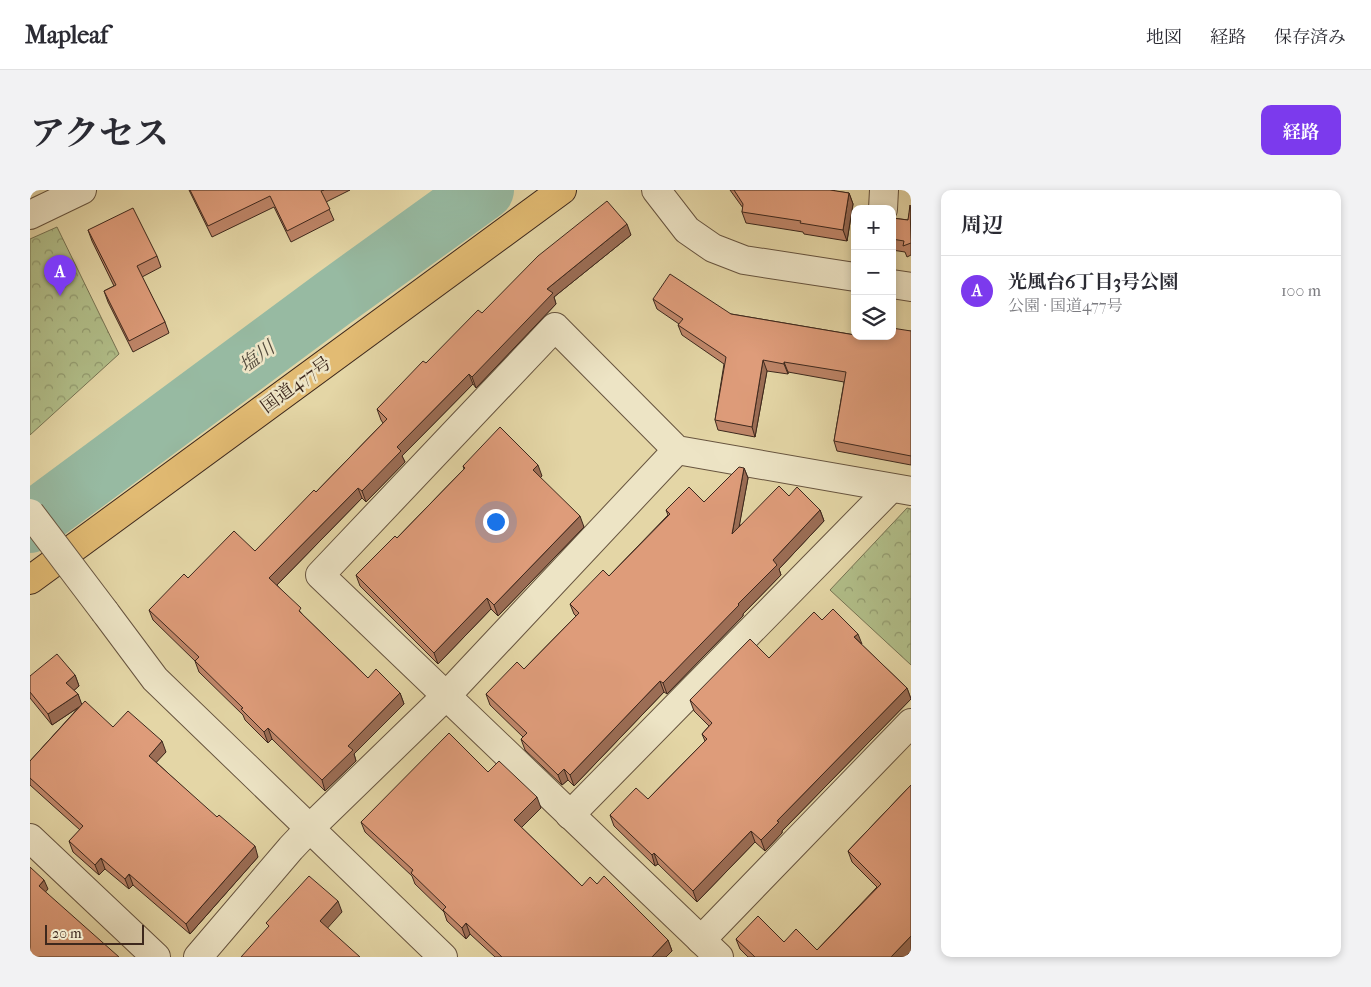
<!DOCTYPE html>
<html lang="ja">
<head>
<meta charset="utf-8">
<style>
  body { margin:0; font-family:"IM FELL French Canon","Noto Serif JP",serif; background:#f2f2f3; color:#2b2b33 }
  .controls { position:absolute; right:15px; top:15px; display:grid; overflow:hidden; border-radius:10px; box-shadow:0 2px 8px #0003 }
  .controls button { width:45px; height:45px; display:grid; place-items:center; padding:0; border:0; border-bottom:1px solid #e1e1e2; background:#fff; color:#2b2b33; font:25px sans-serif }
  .scale { position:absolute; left:15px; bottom:12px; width:99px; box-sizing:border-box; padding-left:5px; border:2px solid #3d281d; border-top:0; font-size:14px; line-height:18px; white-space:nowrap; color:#3d281d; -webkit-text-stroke:4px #ede4c5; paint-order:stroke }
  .you { position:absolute; left:465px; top:331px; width:18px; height:18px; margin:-12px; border:4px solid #fff; border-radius:50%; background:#1a73e8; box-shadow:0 0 0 8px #1a73e833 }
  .badge { display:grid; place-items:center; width:32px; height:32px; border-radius:50%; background:#7c3aed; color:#fff; font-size:16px; font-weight:700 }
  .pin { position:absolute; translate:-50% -41px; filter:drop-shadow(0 1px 2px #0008) }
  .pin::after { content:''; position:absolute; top:26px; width:18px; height:15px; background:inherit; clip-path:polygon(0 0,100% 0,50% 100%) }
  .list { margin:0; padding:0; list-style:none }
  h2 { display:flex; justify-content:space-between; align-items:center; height:65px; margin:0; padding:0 20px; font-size:21px }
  h2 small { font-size:16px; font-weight:400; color:#7c7c81 }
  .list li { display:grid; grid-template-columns:32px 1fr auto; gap:15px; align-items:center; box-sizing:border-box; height:70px; padding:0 20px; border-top:1px solid #e1e1e2 }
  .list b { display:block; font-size:19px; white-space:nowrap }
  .list p { margin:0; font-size:16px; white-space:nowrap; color:#7c7c81 }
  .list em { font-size:16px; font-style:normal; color:#7c7c81 }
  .icon { flex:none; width:28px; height:28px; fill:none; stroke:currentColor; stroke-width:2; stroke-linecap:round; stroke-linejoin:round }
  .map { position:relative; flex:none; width:881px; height:767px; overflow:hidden; border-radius:10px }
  header { display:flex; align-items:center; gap:30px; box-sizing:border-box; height:70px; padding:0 25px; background:#fff; border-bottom:1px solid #e1e1e2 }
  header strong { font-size:24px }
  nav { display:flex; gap:28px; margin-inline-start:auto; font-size:18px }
  .intro { display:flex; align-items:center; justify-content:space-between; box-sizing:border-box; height:120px; padding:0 30px }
  h1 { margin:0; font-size:35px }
  .button { padding:12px 22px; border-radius:10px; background:#7c3aed; color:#fff; font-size:18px; font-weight:700 }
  main { display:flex; gap:30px; padding:0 30px }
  aside { flex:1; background:#fff; border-radius:10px; box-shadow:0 2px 8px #0003 }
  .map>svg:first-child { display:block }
  .forest { fill:url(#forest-crowns); stroke:#777353 }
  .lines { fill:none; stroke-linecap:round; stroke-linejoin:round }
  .river { stroke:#97baa2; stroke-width:60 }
  .minor-casing { stroke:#67543f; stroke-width:30 }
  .highway-casing { stroke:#3d281d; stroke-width:30 }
  .minor { stroke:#ede4c5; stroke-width:28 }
  .highway { stroke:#e2bb73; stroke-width:28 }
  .minor-bridge-casing { stroke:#67543f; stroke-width:30; stroke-linecap:butt }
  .minor-bridge { stroke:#ede4c5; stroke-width:28 }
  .wall { fill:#bf8669; stroke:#3d281d }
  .shaded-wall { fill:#9b6d55; stroke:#3d281d }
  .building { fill:#de9c7a; stroke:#3d281d }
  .labels { text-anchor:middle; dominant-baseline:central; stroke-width:5; stroke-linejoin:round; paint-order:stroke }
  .street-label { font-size:18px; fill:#3d281d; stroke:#ede4c5 }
  .water-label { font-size:19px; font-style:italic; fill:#544c3e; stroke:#ede4c5 }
</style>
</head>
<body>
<header>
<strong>Mapleaf</strong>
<nav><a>地図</a><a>経路</a><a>保存済み</a></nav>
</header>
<div class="intro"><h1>アクセス</h1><a class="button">経路</a></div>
<main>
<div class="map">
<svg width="881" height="767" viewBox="0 0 881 767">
  <defs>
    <pattern id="forest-crowns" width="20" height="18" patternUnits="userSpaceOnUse" patternTransform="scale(1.25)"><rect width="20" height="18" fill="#b1be89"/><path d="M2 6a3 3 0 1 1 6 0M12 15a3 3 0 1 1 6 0" fill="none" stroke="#919a6f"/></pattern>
  </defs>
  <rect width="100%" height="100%" fill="#e4d6a6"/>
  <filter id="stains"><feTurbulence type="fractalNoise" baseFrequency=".004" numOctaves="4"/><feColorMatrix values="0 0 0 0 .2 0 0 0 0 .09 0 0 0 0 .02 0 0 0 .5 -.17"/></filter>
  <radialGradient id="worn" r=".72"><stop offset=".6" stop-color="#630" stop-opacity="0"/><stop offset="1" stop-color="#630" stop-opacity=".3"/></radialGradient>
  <!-- forest -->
  <g class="forest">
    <path d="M27 37 89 164 0 245V49Z"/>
    <path d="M877 318 881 319V475L800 400Z"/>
  </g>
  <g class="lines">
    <!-- river -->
    <path class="river" d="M0 333 304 108 454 0"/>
    <defs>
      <g id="minor">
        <path d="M626 0 657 40 683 58 714 70 825 87"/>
        <path d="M853 19 854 0"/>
        <path d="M0 25 52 0"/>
        <path d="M862 94 881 97"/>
        <path d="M75 422 125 489 413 767"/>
        <path d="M540 625 861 298"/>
        <path d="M0 648 126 767"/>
        <path d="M671 750 881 533"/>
        <path d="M168 767 261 658 279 639 416 506 647 260"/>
        <path d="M689 767 290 385 525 137 647 260 881 301"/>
      </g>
      <path id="highway" d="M0 390 532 0"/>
    </defs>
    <!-- minor casing -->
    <use href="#minor" class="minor-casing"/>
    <!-- highway casing -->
    <use href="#highway" class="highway-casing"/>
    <!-- minor -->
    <use href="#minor" class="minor"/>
    <!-- highway -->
    <use href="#highway" class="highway"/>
    <defs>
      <path id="minor-bridge" d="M0 323 75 422"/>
    </defs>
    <!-- minor-bridge casing -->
    <use href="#minor-bridge" class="minor-bridge-casing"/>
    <!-- minor-bridge -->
    <use href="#minor-bridge" class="minor-bridge"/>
  </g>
  <!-- wall -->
  <g class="wall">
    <path d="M159 0H320L296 12 304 30 261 52 244 17 182 47Z"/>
    <path d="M700 0H805L804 1 819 3 823 14 817 51 774 44 773 42 716 33 712 22 713 18Z"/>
    <path d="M881 15V65L877 67 875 62 862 60V28L878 30Z"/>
    <path d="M58 40 127 66 131 77 112 87 135 132 139 143 103 162 78 112 74 101 84 96 62 51Z"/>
    <path d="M601 45 524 107 526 114 446 198 443 194 372 266 375 272 336 312 332 308 247 395 273 425 338 488 370 503 374 514 324 564 326 571 295 601 242 549 238 553 215 530 213 525 169 482 165 471 123 430 119 420 158 388 225 361 286 302 353 233 351 230 347 219 396 173 452 123Z"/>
    <path d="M623 109 701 124 825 145 881 141V275L807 261 804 251 814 192 758 182V184L737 181 725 247 688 240 685 230 694 174 652 145 648 135 649 134 627 119Z"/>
    <path d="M433 276 512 286 510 288 554 337 468 426 461 419 408 474 330 396 326 385 367 348 434 279Z"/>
    <path d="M714 278 718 288 709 336 759 306 790 320 794 331 749 379 751 385 713 424V426L637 504 634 502 544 596 538 590 532 595 495 560 491 549 493 547 460 515 456 504 494 479 546 426 544 424 540 414 579 386 638 325 636 320 674 312Z"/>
    <path d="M792 430 831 454 877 498 881 509 752 641V643L735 661 725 652 667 712 628 674 625 676 584 636 580 625 618 609 675 551 672 544 679 536 664 521 660 510 739 468Z"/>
    <path d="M45 485 49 496 44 500 48 504 51 514 83 537 136 562 126 572 228 667 160 744 103 695 99 699 75 679 69 685 43 662 39 651 50 640 0 595V571L49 517 22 535 0 508V486Z"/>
    <path d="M458 582 511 618 491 637 552 696 567 694 638 750 642 761 636 767H465L440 744 436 749 417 731 414 722 385 694 382 686 335 642 331 632Z"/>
    <path d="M881 595V761L875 767H718L710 759 706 749 754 752 787 760 847 697 822 672 818 661Z"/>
  </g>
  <!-- shaded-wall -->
  <g class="shaded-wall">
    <path d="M819 3 823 14 817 51 813 40Z"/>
    <path d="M597 34 601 45 524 107 526 114 446 198 442 187 517 99Z"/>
    <path d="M733 170 737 181 725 247 722 237Z"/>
    <path d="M754 172 758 182V184L754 174Z"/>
    <path d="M439 184 443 194 372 266 375 272 336 312 332 301 367 257Z"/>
    <path d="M508 275 512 286 507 291 503 280Z"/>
    <path d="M714 278 718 288 706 354 702 344Z"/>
    <path d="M328 298 332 308 243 399 239 388Z"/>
    <path d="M790 320 794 331 749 379 751 385 713 424V426L637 504 633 493 708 414 743 370Z"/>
    <path d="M550 326 554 337 468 426 464 415Z"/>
    <path d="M457 408 461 419 408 474 404 463Z"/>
    <path d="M828 444 832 454 824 447Z"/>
    <path d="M45 485 49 496 40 504 36 493Z"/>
    <path d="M630 491 634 502 544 596 540 585Z"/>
    <path d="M877 498 881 509 752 641V643L735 661 731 650 747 631Z"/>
    <path d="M370 503 374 514 324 564 326 571 295 601 292 590 318 556Z"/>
    <path d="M48 504 52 515 22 535 18 524Z"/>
    <path d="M238 538 242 549 238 553 234 542Z"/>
    <path d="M132 551 136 562 123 576 119 566Z"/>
    <path d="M534 579 538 590 532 595 528 585Z"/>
    <path d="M507 607 511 618 488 641 484 630Z"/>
    <path d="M721 641 725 652 667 712 663 701Z"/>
    <path d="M225 656 228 667 160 744 156 734Z"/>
    <path d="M624 663 628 674 625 676 622 665Z"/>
    <path d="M71 668 75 679 69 685 65 675Z"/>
    <path d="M99 684 103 695 99 699 95 689Z"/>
    <path d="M14 690 18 699 12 706 9 696Z"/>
    <path d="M308 711 312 722 294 742 290 731Z"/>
    <path d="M436 733 440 744 436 749 432 738Z"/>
    <path d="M881 746V761L875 767H861Z"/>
    <path d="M638 750 642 761 636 767H622Z"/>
  </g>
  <!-- building -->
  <g class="building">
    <path d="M160 0H294L291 1 300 19 257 41 240 6 178 36Z"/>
    <path d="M704 0H800L819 3 813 40 770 33 771 31 712 22 713 14Z"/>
    <path d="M577 11 597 34 517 99 523 103 442 187 439 184 367 257 371 261 332 301 328 298 239 388 271 418 269 421 338 488 346 479 370 503 318 556 323 560 292 590 238 538 234 542 211 519 213 518 165 471 169 467 119 420 154 384 158 388 204 341 225 361 284 300 286 302 357 229 347 219 393 171 396 173 448 120 452 123 508 66Z"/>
    <path d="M880 15 881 53 873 56 874 51 862 49V28L878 30Z"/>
    <path d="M103 18 127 66 107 76 135 132 99 151 74 101 86 95 58 40Z"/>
    <path d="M640 84 701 124 825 145V146H862V138L881 141V266L804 251 816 182 754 172V174L733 170 722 237 685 230 696 167 648 135 653 129 623 109Z"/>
    <path d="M470 237 508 275 503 280 550 326 464 415 457 408 404 463 326 385 365 346 367 348 435 278 433 276Z"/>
    <path d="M709 277 714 278 702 344 749 296 759 306 767 297 790 320 743 370 747 375 708 414 709 415 633 493 630 491 540 585 534 579 528 585 491 549 497 543 456 504 487 472 494 479 549 423 540 414 573 380 579 386 640 324 636 320 659 297 674 312Z"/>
    <path d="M803 419 828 444 824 447 877 498 747 631 749 632 731 650 721 641 663 701 624 663 622 665 580 625 606 598 618 609 677 549 672 544 682 533 660 510 720 449 739 468 784 422 792 430Z"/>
    <path d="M27 464 45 485 36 493 48 504 18 524 0 502V486Z"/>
    <path d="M55 511 83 537 98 521 132 551 119 566 187 627 189 625 225 656 156 734 99 684 95 689 71 668 65 675 39 651 53 636 0 588V571Z"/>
    <path d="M419 543 458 582 469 571 507 607 484 630 552 696 560 687 567 694 574 686 638 750 622 767H472L436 733 432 738 413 720 416 717 381 683 383 680 331 632Z"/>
    <path d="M881 595V746L861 767H725L706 749 728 726 754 752 766 739 787 760 851 694 818 661Z"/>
    <path d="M0 677 14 690 9 696 89 767H0Z"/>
    <path d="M279 686 308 711 290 731 330 767H211L239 736 236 733Z"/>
  </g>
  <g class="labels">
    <!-- street labels -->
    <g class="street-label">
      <text transform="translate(266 195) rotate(-36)">国道477号</text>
    </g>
    <!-- water labels -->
    <g class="water-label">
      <text transform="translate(227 167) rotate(-36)">塩川</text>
    </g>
  </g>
  <rect width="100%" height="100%" filter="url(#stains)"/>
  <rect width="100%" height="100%" fill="url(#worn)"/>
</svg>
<div class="controls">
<button>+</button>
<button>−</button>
<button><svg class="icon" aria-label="layers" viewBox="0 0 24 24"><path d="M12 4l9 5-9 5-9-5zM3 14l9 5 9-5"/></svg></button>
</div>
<div class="scale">20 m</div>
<div class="you"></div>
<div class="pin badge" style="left:30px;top:106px">A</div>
</div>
<aside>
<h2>周辺<small></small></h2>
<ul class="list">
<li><span class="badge">A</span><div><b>光風台6丁目3号公園</b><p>公園 · 国道477号</p></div><em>100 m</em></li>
</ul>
</aside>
</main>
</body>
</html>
